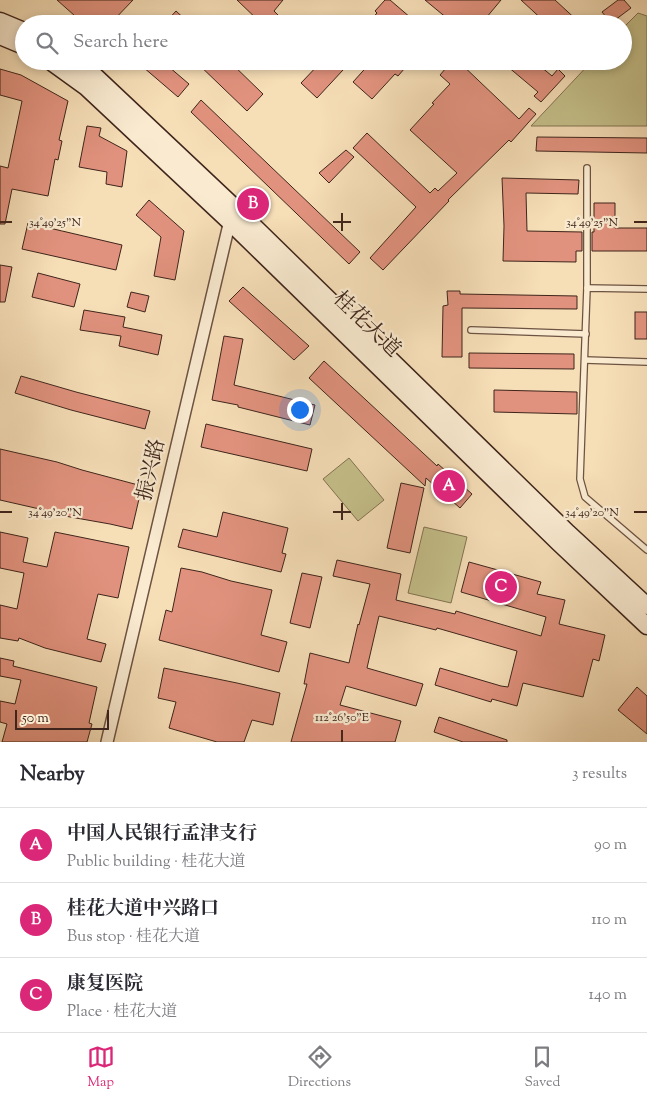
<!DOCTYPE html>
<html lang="en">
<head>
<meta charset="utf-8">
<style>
  body { margin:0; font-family:"Sorts Mill Goudy","Noto Serif SC",serif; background:#f7f7f7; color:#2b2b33 }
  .scale { position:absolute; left:15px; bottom:12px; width:94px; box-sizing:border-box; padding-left:5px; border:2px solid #3f251b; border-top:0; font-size:14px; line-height:18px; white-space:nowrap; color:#3f251b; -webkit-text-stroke:4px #f9ead0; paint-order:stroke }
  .you { position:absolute; left:299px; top:409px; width:18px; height:18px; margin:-12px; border:4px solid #fff; border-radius:50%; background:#1a73e8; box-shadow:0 0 0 8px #1a73e833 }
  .badge { display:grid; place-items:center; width:32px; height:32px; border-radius:50%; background:#db2777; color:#fff; font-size:16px; font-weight:700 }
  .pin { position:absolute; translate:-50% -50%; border:2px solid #fff; box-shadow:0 1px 5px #0006 }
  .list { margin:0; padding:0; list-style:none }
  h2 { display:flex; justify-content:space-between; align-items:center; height:65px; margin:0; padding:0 20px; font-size:21px }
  h2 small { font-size:16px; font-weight:400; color:#7c7c81 }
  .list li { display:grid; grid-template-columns:32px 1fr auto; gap:15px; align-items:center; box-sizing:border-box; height:75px; padding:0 20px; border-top:1px solid #e1e1e2 }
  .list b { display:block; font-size:19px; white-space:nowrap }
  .list p { margin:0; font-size:16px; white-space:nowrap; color:#7c7c81 }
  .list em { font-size:16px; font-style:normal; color:#7c7c81 }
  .icon { flex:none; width:28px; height:28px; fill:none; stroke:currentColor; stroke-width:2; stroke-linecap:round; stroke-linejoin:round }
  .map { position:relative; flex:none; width:647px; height:742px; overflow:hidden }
  .search { position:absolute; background:#fff; box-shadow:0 2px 8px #0003; left:15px; right:15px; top:15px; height:55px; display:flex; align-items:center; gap:12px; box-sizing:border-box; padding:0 18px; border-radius:28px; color:#7c7c81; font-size:19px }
  .sheet { height:290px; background:#fff }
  nav { display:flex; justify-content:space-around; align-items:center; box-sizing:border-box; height:70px; border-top:1px solid #e1e1e2; background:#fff; font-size:14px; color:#7c7c81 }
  nav a { display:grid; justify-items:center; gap:2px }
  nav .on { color:#db2777 }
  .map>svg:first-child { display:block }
  .green { fill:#c4bf89; stroke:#827252 }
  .building { fill:#e1927e; stroke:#3f251b }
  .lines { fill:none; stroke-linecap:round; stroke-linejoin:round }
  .lane-casing { stroke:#6d5342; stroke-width:8 }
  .street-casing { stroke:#6d5342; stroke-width:14 }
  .secondary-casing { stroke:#3f251b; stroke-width:19 }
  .lane { stroke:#f9ead0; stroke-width:5.5 }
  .street { stroke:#f9ead0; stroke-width:11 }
  .secondary { stroke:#f9ead0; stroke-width:16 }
  .ticks { fill:none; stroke:#3f251b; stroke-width:2 }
  .labels { text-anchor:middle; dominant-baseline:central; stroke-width:4.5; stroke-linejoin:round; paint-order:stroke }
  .street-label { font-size:21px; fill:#3f251b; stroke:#f9ead0 }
  .ticks-label { font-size:12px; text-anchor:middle; fill:#3f251b; stroke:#f9ead0; stroke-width:4.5; stroke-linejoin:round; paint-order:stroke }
</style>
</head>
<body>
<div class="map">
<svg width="647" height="742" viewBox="0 0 647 742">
  <rect width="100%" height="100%" fill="#f6deb7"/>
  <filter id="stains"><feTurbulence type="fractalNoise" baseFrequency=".004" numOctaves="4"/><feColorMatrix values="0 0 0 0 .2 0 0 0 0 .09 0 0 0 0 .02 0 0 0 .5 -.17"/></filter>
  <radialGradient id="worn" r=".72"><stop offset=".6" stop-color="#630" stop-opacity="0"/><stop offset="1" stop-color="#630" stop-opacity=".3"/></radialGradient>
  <!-- green -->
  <g class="green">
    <path d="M638 13 647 16V126H531L592 61H623V28Z"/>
    <path d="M349 458 384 500 358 521 323 479Z"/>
    <path d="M424 527 467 537 451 603 408 593Z"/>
  </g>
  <!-- building -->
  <g class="building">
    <path d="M57 0H133L110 24H84Z"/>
    <path d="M237 0H283L274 11 287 24H262Z"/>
    <path d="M385 0H390L418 24H367L377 13 375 11Z"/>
    <path d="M425 0H501L481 24H454Z"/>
    <path d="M521 0H555L581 24H547Z"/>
    <path d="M618 0H624L631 8 611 23 602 12Z"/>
    <path d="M176 11 190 24H164Z"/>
    <path d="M136 61H162L189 84 178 97Z"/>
    <path d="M195 61H229L263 94 247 111Z"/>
    <path d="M322 61H333L343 70 317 98 301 83Z"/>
    <path d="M372 61H411L398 76 395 74 372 99 353 82Z"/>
    <path d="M452 61H458L519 119 529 108 536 114 511 142 509 140 448 200 449 201 383 270 370 258 416 207 353 148 367 133 430 193 435 188 438 191 457 173 410 130 434 104 432 103 450 84 440 75Z"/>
    <path d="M501 61H534L552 76 558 69 565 76 541 102 534 96 538 92Z"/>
    <path d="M0 69 21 75 68 101 59 140 62 141 58 160 55 159 48 196 12 189 5 224H0V166L8 168 22 101 0 95Z"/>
    <path d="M201 100 360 252 349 264 191 112Z"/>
    <path d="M87 126 101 128 99 136 127 151 122 187 106 184 107 172 79 167Z"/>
    <path d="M537 137 647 138V153L536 151Z"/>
    <path d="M346 150 354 157 329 183 319 173Z"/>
    <path d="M502 178 579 180 578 194 526 193 527 231 582 232V251H576V262L503 261 504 226Z"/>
    <path d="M149 200 184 231 175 280 154 276 161 237 136 215Z"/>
    <path d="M594 203H615V228H647V251H592V232H594Z"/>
    <path d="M28 223 122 245 116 270 22 249Z"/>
    <path d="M0 265 12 267 5 302H0Z"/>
    <path d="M38 273 80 284 74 307 32 297Z"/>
    <path d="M243 287 309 346 294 360 229 301Z"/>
    <path d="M447 291H460V294L577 296V309L462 308V357H442L443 306 448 305Z"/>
    <path d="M131 292 149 296 145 312 127 307Z"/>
    <path d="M84 310 125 317 123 327 162 335 158 355 119 346 121 336 80 330Z"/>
    <rect x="635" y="312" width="12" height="27"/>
    <path d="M224 336 243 339 234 385 315 405 310 425 238 407V405L212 400Z"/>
    <path d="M469 353 574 354V369L469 368Z"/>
    <path d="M324 361 437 466 438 464 472 494 460 508 426 478 425 486 309 378Z"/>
    <path d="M21 376 76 392 150 411 145 429 71 410 15 393Z"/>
    <path d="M494 390 577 392V414L494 412Z"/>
    <path d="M206 424 312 449 307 471 201 447Z"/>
    <path d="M0 449 57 462 82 470 142 486 132 529 110 524 59 515V514L44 510 0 500Z"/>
    <path d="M401 483 424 488 410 553 387 548Z"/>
    <path d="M223 512 288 528 282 553 286 554 281 572 178 547 183 529 217 537Z"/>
    <path d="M0 532 28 538 23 562 47 567 55 532 129 547 118 598 98 594 87 639 106 644 101 662 45 648 19 638 18 641 0 638V605L17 609 24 573 0 568Z"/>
    <path d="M337 560 401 574 396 600 455 614 456 611 541 636 546 617 461 592 469 562 541 582 537 594 565 600 559 624 605 635 599 661 593 659 583 697 523 683 517 706 492 699 491 702 435 685 440 668 501 686 508 687 517 651 437 628 436 630 379 616 367 668 423 684 416 706 346 686 340 705 401 721 395 742H291L307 684H304L310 653 349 663 358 624 359 625 370 584 333 576Z"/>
    <path d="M181 568 202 572 231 581 272 590 261 635 287 642 279 672 159 640 166 610 172 612Z"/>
    <path d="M302 573 322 577 310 628 290 623Z"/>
    <path d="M0 658 14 661 13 666 97 687 89 723 92 724 87 742H2L7 724 0 722V701L15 704 21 680 0 676Z"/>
    <path d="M164 668 237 683 280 693 273 725 252 720 244 742H217L169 728 176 702 158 698Z"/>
    <path d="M637 687 647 696V734L618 710Z"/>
    <path d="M439 717 507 740V742H463L434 732Z"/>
  </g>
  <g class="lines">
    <defs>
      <g id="lane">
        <path d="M587 168V288"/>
        <path d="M647 289 587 288 580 479 585 497 647 550"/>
        <path d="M471 330 586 334"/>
        <path d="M585 360 647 362"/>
      </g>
      <path id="street" d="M107 742 231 216"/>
      <g id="secondary">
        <path d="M0 21 24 31"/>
        <path d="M0 36 24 46"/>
        <path d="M50 61 86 87 230 222 559 543 647 626"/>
        <path d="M74 61 95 76 233 206 568 533 647 606"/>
      </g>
    </defs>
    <!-- lane casing -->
    <use href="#lane" class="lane-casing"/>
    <!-- street casing -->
    <use href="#street" class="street-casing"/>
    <!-- secondary casing -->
    <use href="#secondary" class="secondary-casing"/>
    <!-- lane -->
    <use href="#lane" class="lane"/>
    <!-- street -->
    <use href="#street" class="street"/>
    <!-- secondary -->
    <use href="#secondary" class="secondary"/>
  </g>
  <!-- ticks -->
  <path class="ticks" d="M342 213V231M0 222H12M333 222H351M634 222H647M342 503V520M0 512H12M333 512H351M634 512H647M342 730V742"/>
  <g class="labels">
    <!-- street labels -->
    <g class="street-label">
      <text transform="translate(366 325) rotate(44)">桂花大道</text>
      <text transform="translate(152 470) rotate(-77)">振兴路</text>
    </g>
  </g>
  <g class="ticks-label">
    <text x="55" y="226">34°49'25"N</text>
    <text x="592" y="226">34°49'25"N</text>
    <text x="55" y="516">34°49'20"N</text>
    <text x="592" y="516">34°49'20"N</text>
    <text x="342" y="721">112°26'50"E</text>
  </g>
  <rect width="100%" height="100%" filter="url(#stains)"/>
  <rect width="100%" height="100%" fill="url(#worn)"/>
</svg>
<div class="scale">50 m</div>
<div class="you"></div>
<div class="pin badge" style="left:449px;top:486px">A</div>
<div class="pin badge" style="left:253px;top:204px">B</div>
<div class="pin badge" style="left:501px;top:587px">C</div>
<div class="search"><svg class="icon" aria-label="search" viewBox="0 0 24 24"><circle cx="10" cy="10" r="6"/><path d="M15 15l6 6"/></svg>Search here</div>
</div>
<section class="sheet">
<h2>Nearby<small>3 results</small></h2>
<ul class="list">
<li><span class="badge">A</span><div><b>中国人民银行孟津支行</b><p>Public building · 桂花大道</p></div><em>90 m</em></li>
<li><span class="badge">B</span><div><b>桂花大道中兴路口</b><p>Bus stop · 桂花大道</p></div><em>110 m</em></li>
<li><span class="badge">C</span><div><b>康复医院</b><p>Place · 桂花大道</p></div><em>140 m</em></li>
</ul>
</section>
<nav>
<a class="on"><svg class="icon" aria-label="map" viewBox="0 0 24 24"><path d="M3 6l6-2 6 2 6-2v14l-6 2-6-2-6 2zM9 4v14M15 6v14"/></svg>Map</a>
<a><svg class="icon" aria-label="directions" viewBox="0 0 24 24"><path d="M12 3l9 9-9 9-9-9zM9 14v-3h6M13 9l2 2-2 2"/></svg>Directions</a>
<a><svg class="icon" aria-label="saved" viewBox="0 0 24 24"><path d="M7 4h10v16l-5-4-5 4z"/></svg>Saved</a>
</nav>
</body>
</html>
